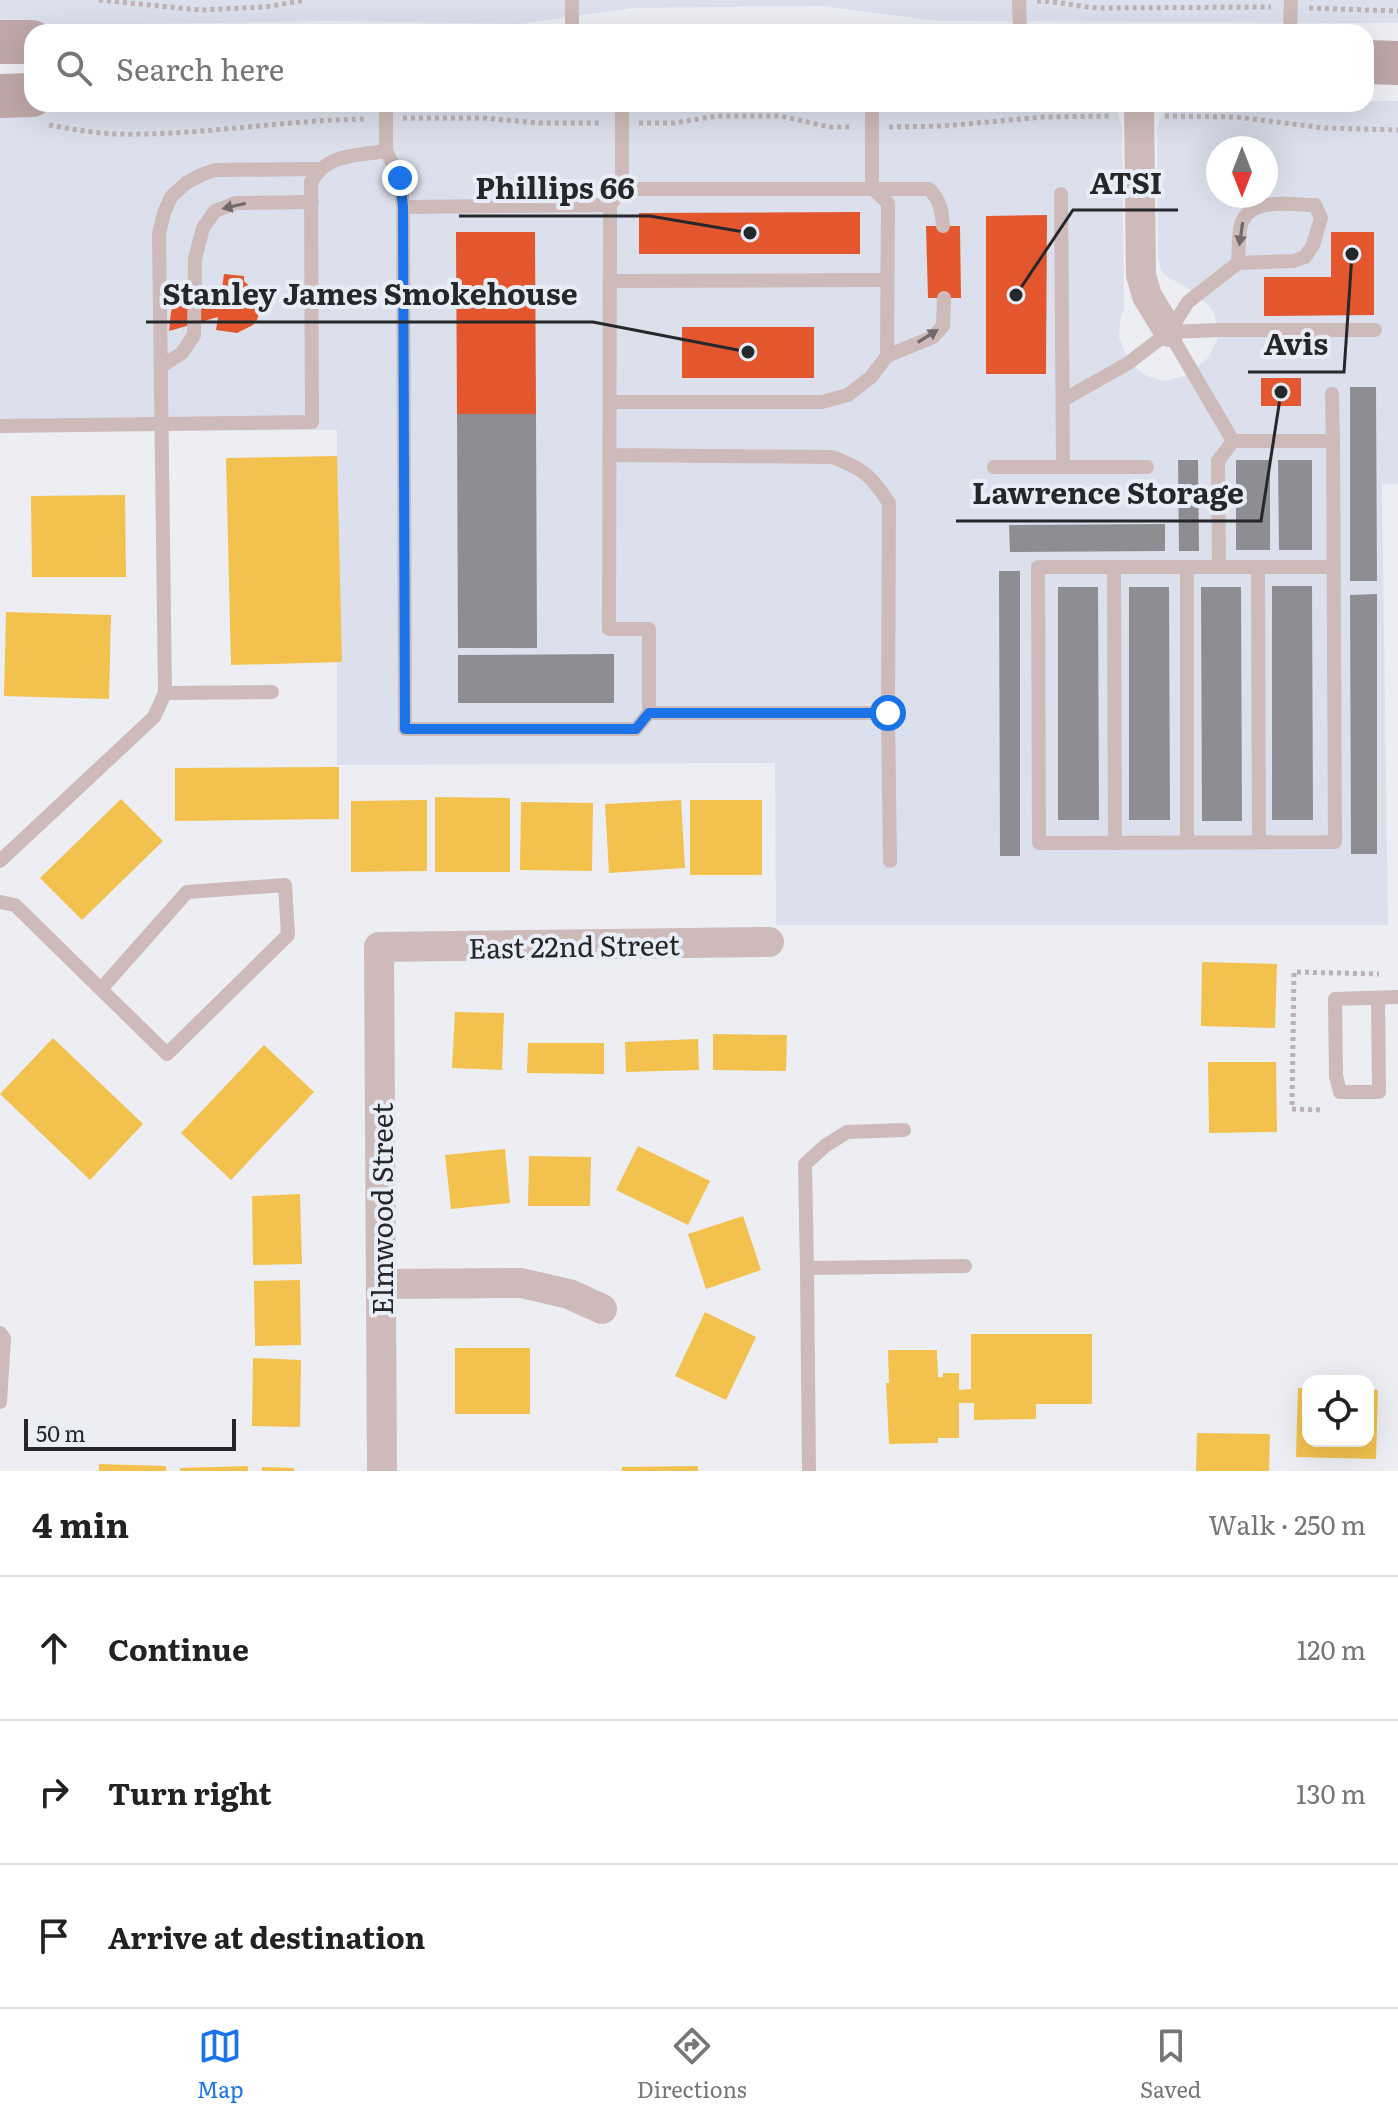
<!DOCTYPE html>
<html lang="en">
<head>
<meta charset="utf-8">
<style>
  body { margin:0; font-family:Literata,serif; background:#f2f2f2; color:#222 }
  .controls { position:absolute; right:24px; bottom:24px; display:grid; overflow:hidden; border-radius:16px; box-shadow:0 8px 32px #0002 }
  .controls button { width:72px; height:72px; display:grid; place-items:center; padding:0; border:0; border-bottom:2px solid #e0e0e0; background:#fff; color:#222; font:40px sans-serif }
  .compass { position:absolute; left:1206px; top:136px; width:72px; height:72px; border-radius:50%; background:#fff; box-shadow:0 8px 32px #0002; rotate:180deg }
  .scale { position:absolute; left:24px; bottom:20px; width:212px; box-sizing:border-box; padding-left:8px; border:4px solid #25272a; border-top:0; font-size:22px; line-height:28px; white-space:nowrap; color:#25272a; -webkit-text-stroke:6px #e8edf7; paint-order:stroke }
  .stop { position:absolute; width:24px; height:24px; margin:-18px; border:6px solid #1a73e8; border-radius:50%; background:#fff }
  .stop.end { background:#1a73e8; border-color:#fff; box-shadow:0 2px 8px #0008 }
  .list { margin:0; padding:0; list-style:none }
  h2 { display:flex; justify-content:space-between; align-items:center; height:104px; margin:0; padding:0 32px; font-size:34px }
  h2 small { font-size:26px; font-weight:400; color:#767676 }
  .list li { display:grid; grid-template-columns:52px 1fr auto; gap:24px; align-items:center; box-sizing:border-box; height:144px; padding:0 32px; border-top:2px solid #e0e0e0 }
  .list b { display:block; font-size:30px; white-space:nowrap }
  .list em { font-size:26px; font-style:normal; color:#767676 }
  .icon { flex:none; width:44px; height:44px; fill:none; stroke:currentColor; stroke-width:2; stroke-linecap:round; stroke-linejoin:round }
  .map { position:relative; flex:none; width:1398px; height:1471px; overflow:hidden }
  .search { position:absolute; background:#fff; box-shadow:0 8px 32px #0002; left:24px; right:24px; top:24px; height:88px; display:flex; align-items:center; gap:20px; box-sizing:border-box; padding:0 28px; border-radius:24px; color:#767676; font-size:30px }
  .sheet { height:536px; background:#fff }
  nav { display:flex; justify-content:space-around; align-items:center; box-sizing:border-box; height:112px; border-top:2px solid #e0e0e0; background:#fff; font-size:22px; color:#767676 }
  nav a { display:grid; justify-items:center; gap:4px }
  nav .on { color:#1a73e8 }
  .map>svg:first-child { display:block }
  .built { fill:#dbe0ec; fill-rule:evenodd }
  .homes { fill:#f2c14e }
  .shops { fill:#e4572e }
  .industry { fill:#8d8d92 }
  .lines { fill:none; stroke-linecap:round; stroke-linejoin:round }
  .path { stroke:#bdb3b4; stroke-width:5; stroke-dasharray:4 4; stroke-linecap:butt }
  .service { stroke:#cdbab9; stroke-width:14 }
  .minor { stroke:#cdbab9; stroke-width:30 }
  .primary { stroke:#bfa7a7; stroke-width:44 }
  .oneway { fill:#71696a }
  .route { stroke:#1a73e8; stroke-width:10 }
  .labels { text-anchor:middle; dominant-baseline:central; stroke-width:8; stroke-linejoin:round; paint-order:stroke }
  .street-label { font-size:28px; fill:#25272a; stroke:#e8edf7 }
  .leader { fill:none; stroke:#25272a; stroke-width:3 }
  .callout-dot { fill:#25272a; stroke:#e8edf7; stroke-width:3 }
  .callout-label { font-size:30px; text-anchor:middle; font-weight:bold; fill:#25272a; stroke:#e8edf7; stroke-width:8; stroke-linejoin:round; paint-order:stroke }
</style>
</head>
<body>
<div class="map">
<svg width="1398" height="1471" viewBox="0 0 1398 1471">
  <rect width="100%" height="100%" fill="#eceef4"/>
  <!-- built -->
  <g class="built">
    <path d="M0 0H1398V23L937 21 822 6 633 8 520 24 331 21 0 26Z"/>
    <path d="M1366 101H1398V484H1382L1388 925H776L775 763 337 765V430L0 432V113L337 107 396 104H1108L1117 112 1122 127 1124 309 1120 320 1119 337 1125 353 1137 369 1147 376 1164 381 1184 376 1207 359 1217 341 1219 330 1214 314 1209 306 1189 289 1166 276 1161 270 1158 257 1157 133 1158 123 1164 112 1173 104H1366ZM1218 148H1266V196H1218Z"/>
  </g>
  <!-- homes -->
  <g class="homes">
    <path d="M337 456 342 662 231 665 226 458Z"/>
    <path d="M125 495 126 577H32L31 496Z"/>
    <path d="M6 612 111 615 109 699 4 696Z"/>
    <path d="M339 767V819L175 821V768Z"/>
    <path d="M435 797 510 798V872H435Z"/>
    <path d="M121 799 163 841 82 920 40 878Z"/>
    <path d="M427 800V871L351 872V801Z"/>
    <path d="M681 800 685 868 609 873 605 804Z"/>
    <rect x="690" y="800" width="72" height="75"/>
    <path d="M521 802 593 803 592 871 520 870Z"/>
    <path d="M1202 962 1277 964 1275 1028 1201 1026Z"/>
    <path d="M455 1012 504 1013 502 1070 452 1068Z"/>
    <path d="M713 1034 787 1035 786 1071 713 1070Z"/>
    <path d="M53 1038 143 1124 90 1180 0 1094Z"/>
    <path d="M698 1039 699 1070 626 1072 625 1042Z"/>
    <path d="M528 1043H604V1074L527 1073Z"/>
    <path d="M264 1045 314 1092 231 1180 181 1133Z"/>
    <path d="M1208 1062H1276L1277 1132 1209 1133Z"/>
    <path d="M638 1146 710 1181 688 1225 616 1190Z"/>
    <path d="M505 1149 510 1203 451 1209 445 1155Z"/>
    <path d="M529 1156 591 1157 590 1206H528Z"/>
    <path d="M300 1194 302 1264 253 1265 252 1196Z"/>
    <path d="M743 1216 761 1270 706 1289 688 1234Z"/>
    <path d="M300 1280 301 1345 255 1346 254 1281Z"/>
    <path d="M705 1312 756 1337 726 1400 675 1376Z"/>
    <path d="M971 1334H1092V1404H1036V1419L974 1420V1403H959V1438H938V1443L889 1444 886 1383H889L888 1350H937L938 1377H943V1373H959V1390L971 1389Z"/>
    <rect x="455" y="1348" width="75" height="66"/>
    <path d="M253 1358 301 1360 300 1427 252 1426Z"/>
    <path d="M1298 1388H1308V1441H1368V1389L1378 1390 1376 1459 1296 1457Z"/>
    <path d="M1197 1433 1270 1434 1269 1471H1196Z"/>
    <path d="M99 1464 166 1466V1471H99Z"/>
    <path d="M248 1466V1471H180V1468Z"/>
    <path d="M698 1466V1471H622V1467Z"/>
    <path d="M262 1467 294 1468V1471H262Z"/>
  </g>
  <!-- shops -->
  <g class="shops">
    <path d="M860 212V254H639V213Z"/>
    <path d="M1047 215 1046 374H986V216Z"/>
    <path d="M926 226H960L961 298H928Z"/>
    <path d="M456 232H535L536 414H457Z"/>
    <path d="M1331 232H1374V315L1264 316V277H1331Z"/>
    <path d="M224 274 244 276V281L256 292 260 309 257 320 253 325 237 333 216 330 218 317 169 331 171 312 173 307 221 295Z"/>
    <rect x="682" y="327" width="132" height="51"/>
    <rect x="1261" y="378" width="40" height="28"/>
  </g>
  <!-- industry -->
  <g class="industry">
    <path d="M1350 387H1376L1377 581H1350Z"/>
    <path d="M457 414H536L537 648H458Z"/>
    <path d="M1178 460H1198L1199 551H1179Z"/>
    <rect x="1236" y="460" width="34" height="90"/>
    <path d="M1278 460H1312V550H1279Z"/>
    <path d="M1165 524V551L1010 552 1009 525Z"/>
    <path d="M999 571H1020V856H1000Z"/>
    <path d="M1272 586H1312L1313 820H1272Z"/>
    <path d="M1058 587H1098L1099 820H1058Z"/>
    <path d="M1129 587H1169L1170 820H1129Z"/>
    <path d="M1201 587H1241L1242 821H1202Z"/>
    <path d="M1377 594V854H1351L1350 595Z"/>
    <path d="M614 654V703H458V655Z"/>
  </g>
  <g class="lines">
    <!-- path -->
    <g class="path">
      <path d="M99 0 200 10 265 7 306 0"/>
      <path d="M1037 1C1059 1 1078 7 1099 8L1271 7"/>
      <path d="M1309 8 1398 11"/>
      <path d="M1165 116 1236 117 1325 128 1398 130"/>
      <path d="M403 118H483L539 123H601"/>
      <path d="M639 123H674L717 116H781L829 127H851"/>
      <path d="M49 125C71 129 92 133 115 134 199 136 282 120 365 119"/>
      <path d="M889 127 943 126 1043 117 1111 116"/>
      <path d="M1320 1110 1292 1109 1294 972 1379 974"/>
    </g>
    <!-- service -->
    <g class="service">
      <path d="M572 0V32"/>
      <path d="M1019 0 1020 32"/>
      <path d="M1290 32 1291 0"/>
      <path d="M386 104V151L400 178 403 207 405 729H636L649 713"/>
      <path d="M622 104V189"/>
      <path d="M1061 194 1063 467"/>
      <path d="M403 207 610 205 622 189H929C940 200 942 210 943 226"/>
      <path d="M610 281 887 280"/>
      <path d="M1169 332 1233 441H1333L1335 842 1039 843 1038 567H1219L1218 461 1233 441"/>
      <path d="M1169 332 1219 330H1375"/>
      <path d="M887 356 933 337 943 326 944 298"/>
      <path d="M162 366 182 353 194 335 195 259 203 228 215 211 236 203 312 202"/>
      <path d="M1332 394 1333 441"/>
      <path d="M1063 400 1127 364 1169 332 1188 302 1238 263 1294 261 1305 257 1313 245 1321 218 1315 205C1292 205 1249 196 1241 225 1238 236 1239 251 1238 263"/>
      <path d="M610 402H822L848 395 871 377 887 356 888 203 872 188V104"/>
      <path d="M0 426 312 422 311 182C328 153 356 156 386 151"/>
      <path d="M610 455 832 457C862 468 871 475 889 503L888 713H649V629H609L610 205"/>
      <path d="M994 467H1147"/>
      <path d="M1114 567 1115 843"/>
      <path d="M1187 567V842"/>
      <path d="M1219 567H1333"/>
      <path d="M1258 567 1259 842"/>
      <path d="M165 693 272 692"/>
      <path d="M888 713 890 861"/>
      <path d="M0 861 154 717 165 693 159 234 164 213 171 197 186 183 201 175 215 170 319 169"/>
      <path d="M0 902 15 905 167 1054 288 935 285 885 187 892 101 989"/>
      <path d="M1378 998 1379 1092H1340L1336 1076 1335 999 1398 997"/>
      <path d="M807 1268 805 1164 825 1146 847 1132 904 1130"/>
      <path d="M0 1333 4 1338 0 1402"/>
      <path d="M809 1471 807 1268 965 1266"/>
    </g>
    <!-- minor -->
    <g class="minor">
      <path d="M1139 104 1141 275 1147 296 1169 332"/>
      <path d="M381 1284 521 1283 569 1294 602 1309"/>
      <path d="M382 1471 379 947 769 942"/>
    </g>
    <!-- primary -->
    <g class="primary">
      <path d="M0 42H32"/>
      <path d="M1366 62 1398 63"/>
      <path d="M0 96 32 95"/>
    </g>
  </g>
  <!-- one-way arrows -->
  <defs><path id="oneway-solid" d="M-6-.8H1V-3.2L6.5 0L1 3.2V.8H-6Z" transform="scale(2)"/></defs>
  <g class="oneway">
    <use href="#oneway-solid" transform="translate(234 206) rotate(167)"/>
    <use href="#oneway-solid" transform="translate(1241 234) rotate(98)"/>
    <use href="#oneway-solid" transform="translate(928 336) rotate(-32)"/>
  </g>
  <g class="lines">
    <!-- route -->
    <path class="route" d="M400 178 403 207 405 729H636L649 713H888"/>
  </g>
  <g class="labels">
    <!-- street labels -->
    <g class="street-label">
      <text transform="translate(574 945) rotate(-1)">East 22nd Street</text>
      <text transform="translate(381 1209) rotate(-90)">Elmwood Street</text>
    </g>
  </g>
  <!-- callouts -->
  <path class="leader" d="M1016 295L1073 210H1178M750 233L650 216H459M748 352L593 322H146M1352 254L1344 372H1248M1281 392L1261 521H956"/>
  <g class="callout-dot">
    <circle cx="1016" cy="295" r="8"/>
    <circle cx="750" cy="233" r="8"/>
    <circle cx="748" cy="352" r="8"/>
    <circle cx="1352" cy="254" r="8"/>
    <circle cx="1281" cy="392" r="8"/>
  </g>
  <g class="callout-label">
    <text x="1126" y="194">ATSI</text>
    <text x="555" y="199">Phillips 66</text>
    <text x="370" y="305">Stanley James Smokehouse</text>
    <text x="1296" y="355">Avis</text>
    <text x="1108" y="504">Lawrence Storage</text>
  </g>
</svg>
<div class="controls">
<button><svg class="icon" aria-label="locate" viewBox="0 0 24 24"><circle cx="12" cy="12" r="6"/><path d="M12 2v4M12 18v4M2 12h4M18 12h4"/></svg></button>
</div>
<svg class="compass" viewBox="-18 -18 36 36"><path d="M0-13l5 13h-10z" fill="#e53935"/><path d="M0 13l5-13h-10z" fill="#767676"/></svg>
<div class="scale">50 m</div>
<div class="stop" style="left:888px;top:713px"></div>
<div class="stop end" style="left:400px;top:178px"></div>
<div class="search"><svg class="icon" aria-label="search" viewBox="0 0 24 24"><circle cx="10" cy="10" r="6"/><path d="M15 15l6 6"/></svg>Search here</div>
</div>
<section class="sheet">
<h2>4 min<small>Walk · 250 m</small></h2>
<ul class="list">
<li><svg class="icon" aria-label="ahead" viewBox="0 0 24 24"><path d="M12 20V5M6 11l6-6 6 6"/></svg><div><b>Continue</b></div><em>120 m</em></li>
<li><svg class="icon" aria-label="right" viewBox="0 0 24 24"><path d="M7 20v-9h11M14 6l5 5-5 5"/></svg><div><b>Turn right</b></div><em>130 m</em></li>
<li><svg class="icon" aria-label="arrive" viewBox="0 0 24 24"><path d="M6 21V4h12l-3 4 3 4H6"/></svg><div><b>Arrive at destination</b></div></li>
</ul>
</section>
<nav>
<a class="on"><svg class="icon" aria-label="map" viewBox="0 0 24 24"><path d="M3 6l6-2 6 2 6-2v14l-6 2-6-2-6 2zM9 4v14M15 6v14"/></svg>Map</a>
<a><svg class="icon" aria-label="directions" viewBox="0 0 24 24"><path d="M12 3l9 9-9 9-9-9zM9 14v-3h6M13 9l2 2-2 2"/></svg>Directions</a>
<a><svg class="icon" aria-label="saved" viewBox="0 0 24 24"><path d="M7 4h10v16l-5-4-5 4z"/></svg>Saved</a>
</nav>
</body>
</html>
